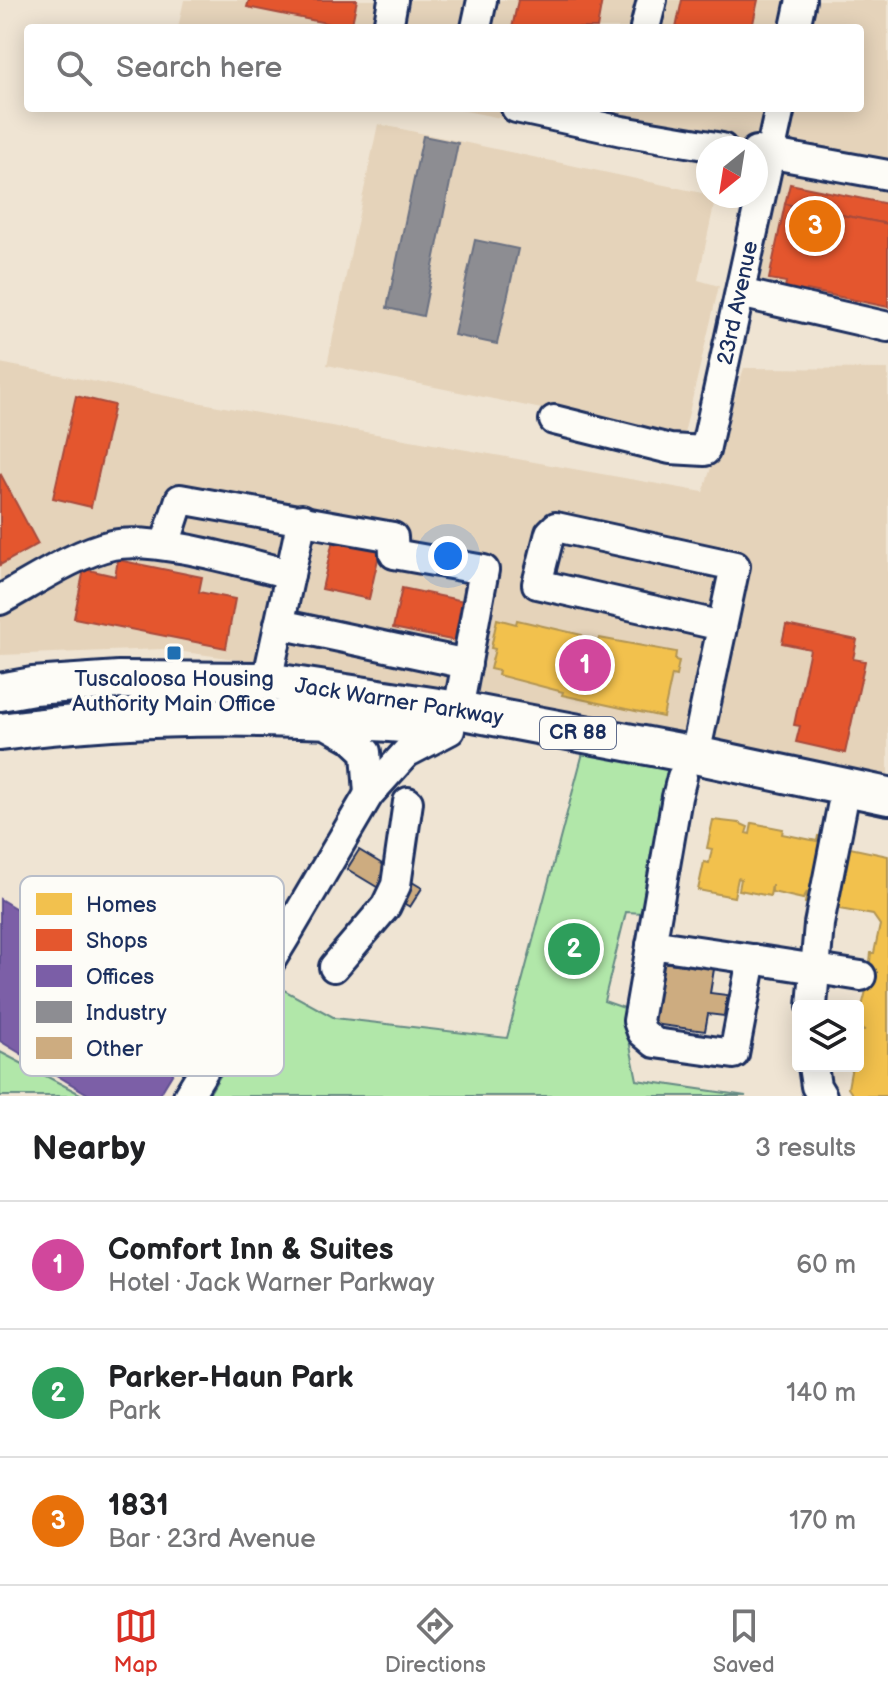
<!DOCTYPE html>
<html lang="en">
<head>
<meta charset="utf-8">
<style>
  body { margin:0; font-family:"Balsamiq Sans",sans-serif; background:#f6f6f6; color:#202124 }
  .controls { position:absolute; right:24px; bottom:24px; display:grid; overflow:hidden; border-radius:8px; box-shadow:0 4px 20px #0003 }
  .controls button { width:72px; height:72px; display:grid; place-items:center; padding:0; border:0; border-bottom:2px solid #e0e0e0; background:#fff; color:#202124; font:40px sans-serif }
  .compass { position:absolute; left:696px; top:136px; width:72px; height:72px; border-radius:50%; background:#fff; box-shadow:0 4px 20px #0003; rotate:210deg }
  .you { position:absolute; left:448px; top:556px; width:28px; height:28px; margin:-20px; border:6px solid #fff; border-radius:50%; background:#1a73e8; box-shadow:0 0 0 12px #1a73e833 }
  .badge { display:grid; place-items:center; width:52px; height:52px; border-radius:50%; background:#d93025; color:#fff; font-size:26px; font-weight:700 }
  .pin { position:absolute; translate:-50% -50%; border:4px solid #fff; box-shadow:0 2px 8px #0006 }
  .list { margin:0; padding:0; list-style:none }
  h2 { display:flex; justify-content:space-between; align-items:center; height:104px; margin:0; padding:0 32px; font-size:34px }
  h2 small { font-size:26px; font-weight:400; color:#757577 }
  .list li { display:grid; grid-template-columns:52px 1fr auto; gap:24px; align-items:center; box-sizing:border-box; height:128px; padding:0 32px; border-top:2px solid #e0e0e0 }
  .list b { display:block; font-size:30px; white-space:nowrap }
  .list p { margin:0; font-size:26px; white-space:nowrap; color:#757577 }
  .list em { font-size:26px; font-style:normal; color:#757577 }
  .icon { flex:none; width:44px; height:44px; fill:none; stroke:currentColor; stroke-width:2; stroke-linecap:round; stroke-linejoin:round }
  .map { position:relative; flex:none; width:888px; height:1096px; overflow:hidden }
  .search { position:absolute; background:#fff; box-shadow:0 4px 20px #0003; left:24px; right:24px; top:24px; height:88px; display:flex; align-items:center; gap:20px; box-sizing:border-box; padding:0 28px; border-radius:8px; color:#757577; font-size:30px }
  .sheet { height:488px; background:#fff }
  nav { display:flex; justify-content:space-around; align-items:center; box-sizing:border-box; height:112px; border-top:2px solid #e0e0e0; background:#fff; font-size:22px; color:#757577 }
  nav a { display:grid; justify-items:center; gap:4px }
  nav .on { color:#d93025 }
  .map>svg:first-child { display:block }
  .built { fill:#e5d3ba }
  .green { fill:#b1e7a9; stroke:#668b84; stroke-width:2 }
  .homes { fill:#f2c14e; stroke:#b29553; stroke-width:2 }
  .shops { fill:#e4572e; stroke:#a84b3c; stroke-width:2 }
  .offices { fill:#7b5ea7; stroke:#5e5091; stroke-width:2 }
  .industry { fill:#8d8d92; stroke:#6b7182; stroke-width:2 }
  .building { fill:#cdac80; stroke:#1b2f5e; stroke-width:2 }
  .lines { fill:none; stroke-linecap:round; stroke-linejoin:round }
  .minor-casing { stroke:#1b2f5e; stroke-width:34 }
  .major-casing { stroke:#1b2f5e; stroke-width:42 }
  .minor { stroke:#fdfcf7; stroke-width:28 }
  .major { stroke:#fdfcf7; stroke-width:36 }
  .poi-dot { fill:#1f6fb2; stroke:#fdfcf7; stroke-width:3 }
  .labels { text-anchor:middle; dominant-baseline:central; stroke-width:8; stroke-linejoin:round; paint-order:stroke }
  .shield { fill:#fdfcf7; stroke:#5f6c8c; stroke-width:2 }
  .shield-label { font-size:20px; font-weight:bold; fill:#1b2f5e }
  .street-label { font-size:22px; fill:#1b2f5e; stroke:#fdfcf7 }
  .poi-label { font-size:22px; fill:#1b2f5e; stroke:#fdfcf7 }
  .key { fill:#fdfcf7; stroke:#b9bec9; stroke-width:2 }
  .key-label { font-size:22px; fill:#1b2f5e }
</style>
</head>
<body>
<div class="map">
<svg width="888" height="1096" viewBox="0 0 888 1096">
  <rect width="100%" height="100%" fill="#efe4d3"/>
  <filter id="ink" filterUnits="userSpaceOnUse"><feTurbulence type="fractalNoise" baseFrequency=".0125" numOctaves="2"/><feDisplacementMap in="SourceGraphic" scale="16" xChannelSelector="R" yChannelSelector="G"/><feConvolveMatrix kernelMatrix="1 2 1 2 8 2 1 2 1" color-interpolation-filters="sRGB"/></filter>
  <g filter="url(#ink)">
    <!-- built -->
    <g class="built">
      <path d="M184 0H888V316L740 286 756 148H708V160L451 108H860V28H178Z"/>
      <path d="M378 124 716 196 698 280 719 286 683 438 327 365Z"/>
      <path d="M0 363 202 403 703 492 744 368 888 369V788L303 670 221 657 162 649 0 655Z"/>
    </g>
    <!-- green -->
    <g class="green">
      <path d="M584 749 668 766 644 913 626 912 604 1001 627 1009V1031L637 1080 746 1096H208L275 985 335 1018 507 1038Z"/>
      <path d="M0 1052 84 1096H0Z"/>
    </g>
    <!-- homes -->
    <g class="homes">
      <path d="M497 619 516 624 517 620 582 635 581 638 598 642 599 638 676 652 675 660 679 661 676 676 672 675 663 717 562 695 563 692 498 675 499 671 490 669 495 649 491 648Z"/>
      <path d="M713 820 739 823 748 827 746 833 750 834 752 823 783 829 782 834 817 841 818 836 851 843 850 848 888 856V1096H850L852 1094 848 1088 852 1066H858V1030H865L858 1028 859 1018 867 987 871 953H874L880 925 873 915 805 903 807 892 803 899 772 892V885L770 896 739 890 741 879 738 878 734 897 698 890 704 862 709 863 712 849 707 848Z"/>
    </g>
    <!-- shops -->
    <g class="shops">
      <path d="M249 0H357L351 28 247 7Z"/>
      <path d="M518 0H602L597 28H512Z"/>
      <path d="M682 0H758L752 28H676Z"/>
      <path d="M790 184 888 204V224L785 204Z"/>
      <path d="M785 204 888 224V307L807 290 805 298 790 295 791 289 785 288 786 282 769 279Z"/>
      <path d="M76 396 114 405 91 507 53 498Z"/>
      <path d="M0 473 38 544 0 565Z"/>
      <path d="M335 531 382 541 369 599 322 589Z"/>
      <path d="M118 560 202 577 199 592 235 599 226 648 74 618 84 569 115 576Z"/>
      <path d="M402 588 464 601 456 641 393 628Z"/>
      <path d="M786 625 857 640 853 659 865 661 845 753 796 742 800 726 794 725 810 649 782 643Z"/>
    </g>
    <!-- offices -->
    <path class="offices" d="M0 899 204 1022 159 1096H91L0 1041Z"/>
    <!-- industry -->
    <g class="industry">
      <path d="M423 136 458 143 423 316 387 308Z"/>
      <path d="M475 240 518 249 497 344 454 335Z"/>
    </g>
    <!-- building -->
    <g class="building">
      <path d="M359 850 422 888 410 907 347 869Z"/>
      <path d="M661 962 714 969 710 993 727 995 724 1016 708 1014 705 1031 653 1024Z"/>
    </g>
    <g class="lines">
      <defs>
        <g id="minor">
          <path d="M388 28 393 0"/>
          <path d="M476 28 482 0"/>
          <path d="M645 28 652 0"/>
          <path d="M795 28 801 0"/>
          <path d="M516 108 622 131 722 148"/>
          <path d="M756 151 888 175"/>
          <path d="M740 293 888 327"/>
          <path d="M554 420 670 449 705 451 780 108"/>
          <path d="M165 545 180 499 393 537 394 554 484 570 458 710"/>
          <path d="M0 600C33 582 76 553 112 545 157 536 244 563 290 574"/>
          <path d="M279 624 467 664"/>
          <path d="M267 681 302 519"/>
          <path d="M319 720 351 738 366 752 369 794"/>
          <path d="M695 755 735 566 556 527 550 533 537 584 722 626"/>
          <path d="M651 944 752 959 734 1054 655 1043 642 1032 638 1021 677 797 682 777"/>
          <path d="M752 959 861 976"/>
          <path d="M334 967 386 906 396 885 408 802"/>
          <path d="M812 1006 819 924 842 807"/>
          <path d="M813 1066 816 1086 822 1096"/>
          <path d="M188 1096 285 937 369 794 406 753 450 730"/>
        </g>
        <g id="major">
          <path d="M0 692 33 686 119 680 267 681 458 710 695 755 888 796"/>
          <path d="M0 732C99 719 198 715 298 719 338 720 379 721 419 726"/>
        </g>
      </defs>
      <!-- minor casing -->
      <use href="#minor" class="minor-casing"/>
      <!-- major casing -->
      <use href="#major" class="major-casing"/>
      <!-- minor -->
      <use href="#minor" class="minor"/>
      <!-- major -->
      <use href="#major" class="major"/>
    </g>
  </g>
  <!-- markers -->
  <rect class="poi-dot" x="166" y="645" width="16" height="16" rx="4"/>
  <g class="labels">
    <!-- shield labels -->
    <rect class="shield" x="540" y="717" width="76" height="32" rx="6"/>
    <g class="shield-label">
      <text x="578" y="733">CR 88</text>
    </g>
    <!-- street labels -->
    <g class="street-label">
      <text transform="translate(738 303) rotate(-78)">23rd Avenue</text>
      <text transform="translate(399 702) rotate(9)">Jack Warner Parkway</text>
    </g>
    <!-- poi labels -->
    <g class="poi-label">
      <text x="174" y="679">Tuscaloosa Housing<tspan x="174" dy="25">Authority Main Office</tspan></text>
    </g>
  </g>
  <!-- legend -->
  <rect x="20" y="876" width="264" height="200" rx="12" class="key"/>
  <rect x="36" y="893" width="36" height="22" fill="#f2c14e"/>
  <rect x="36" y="929" width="36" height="22" fill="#e4572e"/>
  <rect x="36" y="965" width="36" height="22" fill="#7b5ea7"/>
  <rect x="36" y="1001" width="36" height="22" fill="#8d8d92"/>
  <rect x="36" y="1037" width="36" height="22" fill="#cdac80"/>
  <g class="key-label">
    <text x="86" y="912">Homes</text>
    <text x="86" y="948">Shops</text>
    <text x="86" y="984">Offices</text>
    <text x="86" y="1020">Industry</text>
    <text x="86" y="1056">Other</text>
  </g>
</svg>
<div class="controls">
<button><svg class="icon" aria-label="layers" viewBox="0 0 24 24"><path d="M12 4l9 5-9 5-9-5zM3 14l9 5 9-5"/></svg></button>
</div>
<svg class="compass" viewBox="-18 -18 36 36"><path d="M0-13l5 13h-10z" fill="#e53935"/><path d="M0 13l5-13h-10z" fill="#757577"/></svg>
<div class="you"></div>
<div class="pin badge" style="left:585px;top:665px;background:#d1479c">1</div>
<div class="pin badge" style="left:574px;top:949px;background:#2e9e5b">2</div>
<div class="pin badge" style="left:815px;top:226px;background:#e8710a">3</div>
<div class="search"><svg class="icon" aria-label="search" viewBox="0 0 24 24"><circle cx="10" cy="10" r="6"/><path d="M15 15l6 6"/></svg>Search here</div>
</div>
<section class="sheet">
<h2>Nearby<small>3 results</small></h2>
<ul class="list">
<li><span class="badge" style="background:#d1479c">1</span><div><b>Comfort Inn &amp; Suites</b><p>Hotel · Jack Warner Parkway</p></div><em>60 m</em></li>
<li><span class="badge" style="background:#2e9e5b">2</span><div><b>Parker-Haun Park</b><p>Park</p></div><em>140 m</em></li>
<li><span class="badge" style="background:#e8710a">3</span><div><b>1831</b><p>Bar · 23rd Avenue</p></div><em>170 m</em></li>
</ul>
</section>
<nav>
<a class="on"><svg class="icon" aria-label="map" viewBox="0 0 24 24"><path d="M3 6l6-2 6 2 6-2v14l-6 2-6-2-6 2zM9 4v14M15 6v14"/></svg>Map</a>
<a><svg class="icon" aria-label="directions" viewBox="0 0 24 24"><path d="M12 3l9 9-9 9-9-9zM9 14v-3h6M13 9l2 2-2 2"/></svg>Directions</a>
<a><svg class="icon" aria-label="saved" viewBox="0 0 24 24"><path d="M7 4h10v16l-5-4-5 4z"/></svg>Saved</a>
</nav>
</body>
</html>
